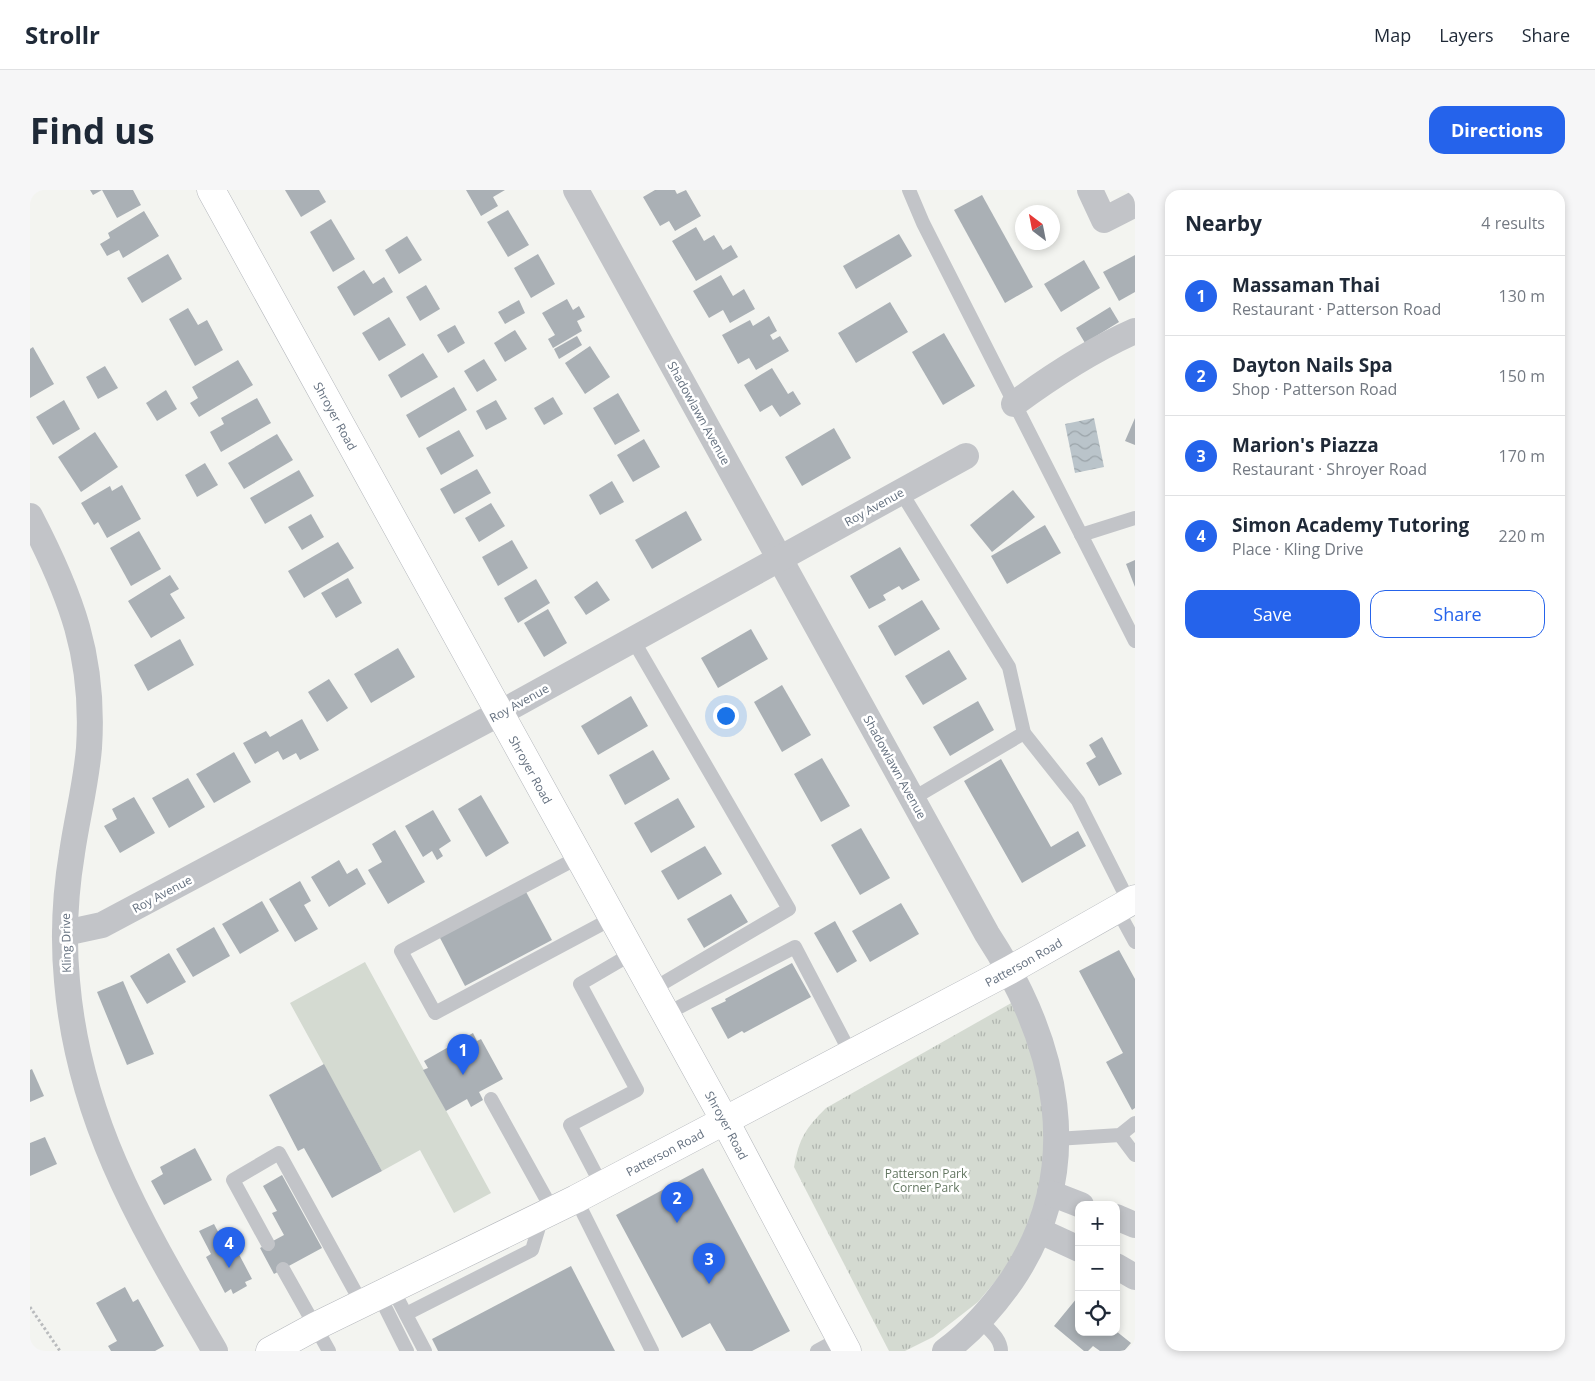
<!DOCTYPE html>
<html lang="en">
<head>
<meta charset="utf-8">
<style>
  body { margin:0; font-family:"Open Sans",sans-serif; background:#f6f6f7; color:#1f2937 }
  .controls { position:absolute; right:15px; bottom:15px; display:grid; overflow:hidden; border-radius:10px; box-shadow:0 2px 8px #0003 }
  .controls button { width:45px; height:45px; display:grid; place-items:center; padding:0; border:0; border-bottom:1px solid #e0e1e3; background:#fff; color:#1f2937; font:25px sans-serif }
  .compass { position:absolute; left:985px; top:15px; width:45px; height:45px; border-radius:50%; background:#fff; box-shadow:0 2px 8px #0003; rotate:328deg }
  .you { position:absolute; left:695px; top:525px; width:18px; height:18px; margin:-12px; border:4px solid #fff; border-radius:50%; background:#1a73e8; box-shadow:0 0 0 8px #1a73e833 }
  .badge { display:grid; place-items:center; width:32px; height:32px; border-radius:50%; background:#2563eb; color:#fff; font-size:16px; font-weight:700 }
  .pin { position:absolute; translate:-50% -41px; filter:drop-shadow(0 1px 2px #0008) }
  .pin::after { content:''; position:absolute; top:26px; width:18px; height:15px; background:inherit; clip-path:polygon(0 0,100% 0,50% 100%) }
  .list { margin:0; padding:0; list-style:none }
  h2 { display:flex; justify-content:space-between; align-items:center; height:65px; margin:0; padding:0 20px; font-size:21px }
  h2 small { font-size:16px; font-weight:400; color:#747a83 }
  .list li { display:grid; grid-template-columns:32px 1fr auto; gap:15px; align-items:center; box-sizing:border-box; height:80px; padding:0 20px; border-top:1px solid #e0e1e3 }
  .list b { display:block; font-size:19px; white-space:nowrap }
  .list p { margin:0; font-size:16px; white-space:nowrap; color:#747a83 }
  .list em { font-size:16px; font-style:normal; color:#747a83 }
  .actions { display:flex; gap:10px; padding:15px 20px }
  .actions a { flex:1; padding:11px 0; border:1px solid #2563eb; border-radius:15px; text-align:center; font-size:18px; color:#2563eb }
  .actions .main { background:#2563eb; color:#fff }
  .icon { flex:none; width:28px; height:28px; fill:none; stroke:currentColor; stroke-width:2; stroke-linecap:round; stroke-linejoin:round }
  .map { position:relative; flex:none; width:1105px; height:1161px; overflow:hidden; border-radius:15px }
  header { display:flex; align-items:center; gap:30px; box-sizing:border-box; height:70px; padding:0 25px; background:#fff; border-bottom:1px solid #e0e1e3 }
  header strong { font-size:24px }
  nav { display:flex; gap:28px; margin-inline-start:auto; font-size:18px }
  .intro { display:flex; align-items:center; justify-content:space-between; box-sizing:border-box; height:120px; padding:0 30px }
  h1 { margin:0; font-size:35px }
  .button { padding:12px 22px; border-radius:15px; background:#2563eb; color:#fff; font-size:18px; font-weight:700 }
  main { display:flex; gap:30px; padding:0 30px }
  aside { flex:1; background:#fff; border-radius:15px; box-shadow:0 2px 8px #0003 }
  .map>svg:first-child { display:block }
  .grass { fill:#d4dad1 }
  .park { fill:url(#park-tufts) }
  .water { fill:url(#water-waves) }
  .building { fill:#aab0b5 }
  .lines { fill:none; stroke-linecap:round; stroke-linejoin:round }
  .secondary-casing { stroke:#b4b7bc; stroke-width:29 }
  .path { stroke:#b9bbbd; stroke-width:3; stroke-dasharray:2.5 2.5; stroke-linecap:butt }
  .lane { stroke:#c2c4c8; stroke-width:14 }
  .street { stroke:#c2c4c8; stroke-width:26 }
  .secondary { stroke:#fff; stroke-width:28 }
  .labels { text-anchor:middle; dominant-baseline:central; stroke-width:5; stroke-linejoin:round; paint-order:stroke }
  .street-label { font-size:12px; fill:#64707f; stroke:#fff }
  .park-label { font-size:12px; fill:#647762; stroke:#fff }
</style>
</head>
<body>
<header>
<strong>Strollr</strong>
<nav><a>Map</a><a>Layers</a><a>Share</a></nav>
</header>
<div class="intro"><h1>Find us</h1><a class="button">Directions</a></div>
<main>
<div class="map">
<svg width="1105" height="1161" viewBox="0 0 1105 1161">
  <defs>
    <pattern id="park-tufts" width="24" height="20" patternUnits="userSpaceOnUse" patternTransform="scale(1.25)"><rect width="24" height="20" fill="#d4dad1"/><path d="M3 7l-1-3M5 7V3M7 7l1-3M15 17l-1-3M17 17v-4M19 17l1-3" fill="none" stroke="#b0b5af"/></pattern>
    <pattern id="water-waves" width="16" height="10" patternUnits="userSpaceOnUse" patternTransform="scale(1.25)"><rect width="16" height="10" fill="#bac4ca"/><path d="M0 5q4-4 8 0t8 0" fill="none" stroke="#9ba4a9"/></pattern>
  </defs>
  <rect width="100%" height="100%" fill="#f3f4f0"/>
  <!-- grass -->
  <path class="grass" d="M335 772 461 1003 424 1023 390 960 352 981 260 813Z"/>
  <!-- park -->
  <path class="park" d="M983 812 1003 857 1019 947 1007 1010 984 1069 948 1112 903 1147 875 1161H859L764 977C769 948 776 938 796 918Z"/>
  <!-- water -->
  <path class="water" d="M1064 228 1074 277 1045 283 1035 234Z"/>
  <!-- building -->
  <g class="building">
    <path d="M60 0H103L111 15 87 28 72 0 63 5Z"/>
    <path d="M255 0H289L296 12 271 27Z"/>
    <path d="M436 0H475L463 7 468 16 451 26Z"/>
    <path d="M625 0H645L647 4 656 0 671 26 645 41 639 31 630 36 613 7Z"/>
    <path d="M952 5 1003 97 975 113 924 20Z"/>
    <path d="M478 20 499 55 478 67 457 32Z"/>
    <path d="M114 21 129 46 93 68 89 60 77 66 70 54 80 48 78 43Z"/>
    <path d="M301 29 325 69 303 82 280 42Z"/>
    <path d="M666 37 674 51 684 45 693 60 701 55 708 67 666 91 642 51Z"/>
    <path d="M869 44 882 66 826 99 813 76Z"/>
    <path d="M377 46 392 70 369 84 355 60Z"/>
    <path d="M138 64 152 89 112 113 97 88Z"/>
    <path d="M508 64 525 94 501 108 484 78Z"/>
    <path d="M1105 65V102L1089 111 1073 82Z"/>
    <path d="M1054 70 1070 98 1031 122 1014 94Z"/>
    <path d="M334 80 343 94 354 87 363 102 324 126 307 97Z"/>
    <path d="M691 85 703 106 714 99 725 119 700 133 693 120 679 128 663 101Z"/>
    <path d="M396 95 410 119 390 131 376 107Z"/>
    <path d="M537 109 543 120 549 116 555 127 547 131 552 141 523 158 518 149 525 145 512 123Z"/>
    <path d="M489 110 495 123 475 134 468 122Z"/>
    <path d="M860 112 878 142 826 173 808 143Z"/>
    <path d="M1080 117 1089 132 1055 153 1046 138Z"/>
    <path d="M158 118 168 135 177 130 193 160 165 176 139 129Z"/>
    <path d="M739 126 747 141 740 145 743 150 750 146 759 161 726 180 719 168 708 174 692 145 720 130 723 136Z"/>
    <path d="M359 127 376 155 349 171 332 143Z"/>
    <path d="M425 135 435 153 418 163 407 145Z"/>
    <path d="M485 140 497 159 475 172 464 153Z"/>
    <path d="M914 143 945 196 913 215 882 162Z"/>
    <path d="M547 146 552 155 529 169 524 159Z"/>
    <path d="M560 156 580 187 555 204 535 173Z"/>
    <path d="M3 157 24 194 0 208V159Z"/>
    <path d="M393 163 408 187 371 208 358 185Z"/>
    <path d="M454 169 467 190 447 202 434 181Z"/>
    <path d="M208 170 223 195 169 227 160 213 168 208 162 197Z"/>
    <path d="M75 176 88 198 68 209 56 187Z"/>
    <path d="M742 178 758 204 763 201 771 214 750 227 742 215 730 222 714 195Z"/>
    <path d="M424 197 437 220 389 248 376 225Z"/>
    <path d="M136 200 147 219 127 231 116 213Z"/>
    <path d="M588 203 610 241 585 255 563 218Z"/>
    <path d="M523 207 533 224 514 235 504 218Z"/>
    <path d="M227 208 241 233 191 262 180 242 194 234 191 228Z"/>
    <path d="M34 210 50 239 23 255 6 227Z"/>
    <path d="M466 210 477 229 456 240 446 221Z"/>
    <path d="M1105 228V255L1095 251Z"/>
    <path d="M804 238 821 268 772 296 755 267Z"/>
    <path d="M429 240 444 266 411 285 396 258Z"/>
    <path d="M65 242 88 277 51 302 28 267Z"/>
    <path d="M247 244 263 270 214 299 198 273Z"/>
    <path d="M614 249 630 277 603 292 587 265Z"/>
    <path d="M175 273 188 295 167 307 155 285Z"/>
    <path d="M447 279 461 303 424 324 410 299Z"/>
    <path d="M269 280 284 306 235 334 220 308Z"/>
    <path d="M582 291 594 312 570 325 559 305Z"/>
    <path d="M92 295 111 329 77 348 68 332 64 335 51 313 80 296 82 301Z"/>
    <path d="M983 300 1005 327 962 362 940 335Z"/>
    <path d="M461 313 475 336 449 352 435 328Z"/>
    <path d="M656 321 672 350 622 379 605 350Z"/>
    <path d="M281 324 294 347 272 360 258 337Z"/>
    <path d="M1015 335 1031 363 977 394 961 366Z"/>
    <path d="M109 341 131 379 101 396 80 358Z"/>
    <path d="M482 350 498 378 468 396 452 367Z"/>
    <path d="M308 352 324 378 274 408 258 381Z"/>
    <path d="M870 357 890 390 872 400 869 396 853 405 856 410 839 419 820 386Z"/>
    <path d="M1105 370V397L1096 374Z"/>
    <path d="M140 385 149 399 140 404 155 428 121 448 98 411Z"/>
    <path d="M318 388 332 413 306 428 291 403Z"/>
    <path d="M506 389 520 413 488 433 474 408Z"/>
    <path d="M567 391 580 410 556 425 544 407Z"/>
    <path d="M892 410 910 439 865 466 848 436Z"/>
    <path d="M518 419 537 453 514 467 494 433Z"/>
    <path d="M721 439 738 469 688 498 671 468Z"/>
    <path d="M150 449 164 475 118 501 104 475Z"/>
    <path d="M368 458 385 487 341 513 324 484Z"/>
    <path d="M919 460 937 489 893 515 875 486Z"/>
    <path d="M299 489 318 518 297 532 278 502Z"/>
    <path d="M752 495 781 545 752 562 724 512Z"/>
    <path d="M601 506 618 536 568 565 551 536Z"/>
    <path d="M948 511 964 540 920 566 903 537Z"/>
    <path d="M272 529 289 560 270 570 266 563 253 570 248 561 225 574 213 553 236 541 240 547Z"/>
    <path d="M1072 547 1092 584 1069 596 1056 573 1066 567 1059 555Z"/>
    <path d="M623 560 640 589 595 615 579 585Z"/>
    <path d="M204 562 221 592 184 613 166 584Z"/>
    <path d="M792 568 820 616 791 632 764 584Z"/>
    <path d="M971 569 1021 657 1048 641 1056 656 992 693 934 591Z"/>
    <path d="M158 588 175 617 139 638 122 608Z"/>
    <path d="M451 605 479 653 456 667 428 619Z"/>
    <path d="M104 607 125 643 90 663 74 636 87 629 82 619Z"/>
    <path d="M648 608 665 637 621 663 604 633Z"/>
    <path d="M403 620 421 651 409 659 413 666 407 670 402 661 393 667 375 636Z"/>
    <path d="M831 638 860 688 830 705 801 655Z"/>
    <path d="M365 640 395 692 358 714 338 680 352 672 342 654Z"/>
    <path d="M675 656 692 684 648 710 631 681Z"/>
    <path d="M309 670 317 684 327 678 336 694 299 717 281 687Z"/>
    <path d="M270 691 281 711 274 715 288 739 265 752 239 709Z"/>
    <path d="M495 700 522 750 435 796 409 746Z"/>
    <path d="M701 704 718 732 674 758 657 729Z"/>
    <path d="M232 711 249 741 210 764 192 734Z"/>
    <path d="M871 713 889 744 840 772 822 741Z"/>
    <path d="M805 731 827 771 807 783 784 743Z"/>
    <path d="M184 737 200 766 163 787 146 759Z"/>
    <path d="M1089 760 1105 789V918L1102 920 1076 872 1093 863 1049 781Z"/>
    <path d="M139 763 156 792 117 814 100 786Z"/>
    <path d="M762 773 781 807 714 843 712 841 698 849 681 818 696 811 695 809Z"/>
    <path d="M93 791 124 864 97 875 67 802Z"/>
    <path d="M443 843 447 851 451 849 473 889 449 902 453 910 441 917 437 909 416 921 393 880 398 878 394 871Z"/>
    <path d="M294 874 352 981 302 1008 274 958 268 961 239 905Z"/>
    <path d="M2 879 14 906 0 912V880Z"/>
    <path d="M15 947 27 974 0 986V953Z"/>
    <path d="M165 958 182 990 134 1015 121 991 133 984 130 977Z"/>
    <path d="M673 978 760 1141 722 1161H696L680 1133 652 1148 586 1025Z"/>
    <path d="M252 985 292 1058 244 1084 230 1058 254 1045 242 1023 247 1021 233 996Z"/>
    <path d="M184 1034 196 1057 203 1053 222 1089 215 1092 217 1096 203 1104 201 1099 195 1103 176 1067 181 1064 169 1041Z"/>
    <path d="M541 1076 585 1161H408L402 1149Z"/>
    <path d="M95 1097 103 1112 108 1109 134 1156 125 1161H81L78 1156 87 1151 66 1113Z"/>
    <path d="M1047 1108 1049 1142 1086 1141 1101 1153 1094 1161H1070L1063 1156 1058 1161H1054L1024 1136Z"/>
  </g>
  <g class="lines">
    <defs>
      <g id="secondary">
        <path id="s1" d="M181 0 695 931 817 1161"/>
        <path id="s2" d="M240 1161 286 1136 546 1009 980 780 1105 709"/>
      </g>
    </defs>
    <!-- secondary casing -->
    <use href="#secondary" class="secondary-casing"/>
    <!-- path -->
    <path class="path" d="M0 1117 30 1161"/>
    <!-- lane -->
    <g class="lane">
      <path d="M879 0 893 33 1105 451"/>
      <path d="M871 302 979 477 994 543 1048 611 1099 712"/>
      <path d="M1051 345 1105 328"/>
      <path d="M603 450 759 719 623 799"/>
      <path d="M882 609 994 543"/>
      <path d="M549 667 371 761 405 823 583 728"/>
      <path d="M1087 719 1105 752"/>
      <path d="M636 824 765 757 821 864"/>
      <path d="M461 909 523 1021"/>
      <path d="M1090 945 1105 965"/>
      <path d="M1026 949 1090 945 1105 933"/>
      <path d="M572 996 540 935 607 900 550 794 603 763"/>
      <path d="M546 1009 622 1161"/>
      <path d="M238 1054 203 990 249 963 332 1114"/>
      <path d="M253 1079 299 1161"/>
      <path d="M362 1098 395 1161"/>
      <path d="M349 1105 377 1161"/>
      <path d="M376 1124 502 1060 512 1027"/>
      <path d="M950 1130C958 1139 971 1148 971 1161"/>
      <path d="M787 1161 811 1148"/>
    </g>
    <!-- street -->
    <g class="street">
      <path d="M546 0 957 744C1027 851 1058 977 982 1090 963 1117 941 1142 915 1161"/>
      <path d="M1060 0 1074 30 1105 14"/>
      <path d="M984 214C1022 186 1062 160 1105 141"/>
      <path d="M0 326C41 405 65 467 59 558 56 594 47 628 42 663 35 705 33 748 37 791 49 934 115 1040 185 1161"/>
      <path d="M35 743 72 735 470 523 936 266"/>
      <path d="M1020 1003 1051 1015"/>
      <path d="M1086 1027 1105 1035"/>
      <path d="M1010 1041 1049 1059"/>
      <path d="M1086 1076 1105 1087"/>
    </g>
    <!-- secondary -->
    <use href="#secondary" class="secondary"/>
  </g>
  <g class="labels">
    <!-- street labels -->
    <g class="street-label">
      <text transform="translate(669 223) rotate(61)">Shadowlawn Avenue</text>
      <text stroke="none"><textPath href="#s1" startOffset="258">Shroyer Road</textPath></text>
      <text transform="translate(844 317) rotate(-29)">Roy Avenue</text>
      <text transform="translate(489 513) rotate(-29)">Roy Avenue</text>
      <text transform="translate(865 577) rotate(61)">Shadowlawn Avenue</text>
      <text stroke="none"><textPath href="#s1" startOffset="662">Shroyer Road</textPath></text>
      <text transform="translate(132 704) rotate(-28)">Roy Avenue</text>
      <text transform="translate(36 753) rotate(-91)">Kling Drive</text>
      <text stroke="none"><textPath href="#s2" startOffset="848">Patterson Road</textPath></text>
      <text stroke="none"><textPath href="#s1" startOffset="1068">Shroyer Road</textPath></text>
      <text stroke="none"><textPath href="#s2" startOffset="442">Patterson Road</textPath></text>
    </g>
    <!-- park labels -->
    <g class="park-label">
      <text x="896" y="983">Patterson Park<tspan x="896" dy="14">Corner Park</tspan></text>
    </g>
  </g>
</svg>
<div class="controls">
<button>+</button>
<button>−</button>
<button><svg class="icon" aria-label="locate" viewBox="0 0 24 24"><circle cx="12" cy="12" r="6"/><path d="M12 2v4M12 18v4M2 12h4M18 12h4"/></svg></button>
</div>
<svg class="compass" viewBox="-18 -18 36 36"><path d="M0-13l5 13h-10z" fill="#e53935"/><path d="M0 13l5-13h-10z" fill="#747a83"/></svg>
<div class="you"></div>
<div class="pin badge" style="left:433px;top:885px">1</div>
<div class="pin badge" style="left:647px;top:1033px">2</div>
<div class="pin badge" style="left:679px;top:1094px">3</div>
<div class="pin badge" style="left:199px;top:1078px">4</div>
</div>
<aside>
<h2>Nearby<small>4 results</small></h2>
<ul class="list">
<li><span class="badge">1</span><div><b>Massaman Thai</b><p>Restaurant · Patterson Road</p></div><em>130 m</em></li>
<li><span class="badge">2</span><div><b>Dayton Nails Spa</b><p>Shop · Patterson Road</p></div><em>150 m</em></li>
<li><span class="badge">3</span><div><b>Marion's Piazza</b><p>Restaurant · Shroyer Road</p></div><em>170 m</em></li>
<li><span class="badge">4</span><div><b>Simon Academy Tutoring</b><p>Place · Kling Drive</p></div><em>220 m</em></li>
</ul>
<div class="actions"><a class="main">Save</a><a>Share</a></div>
</aside>
</main>
</body>
</html>
